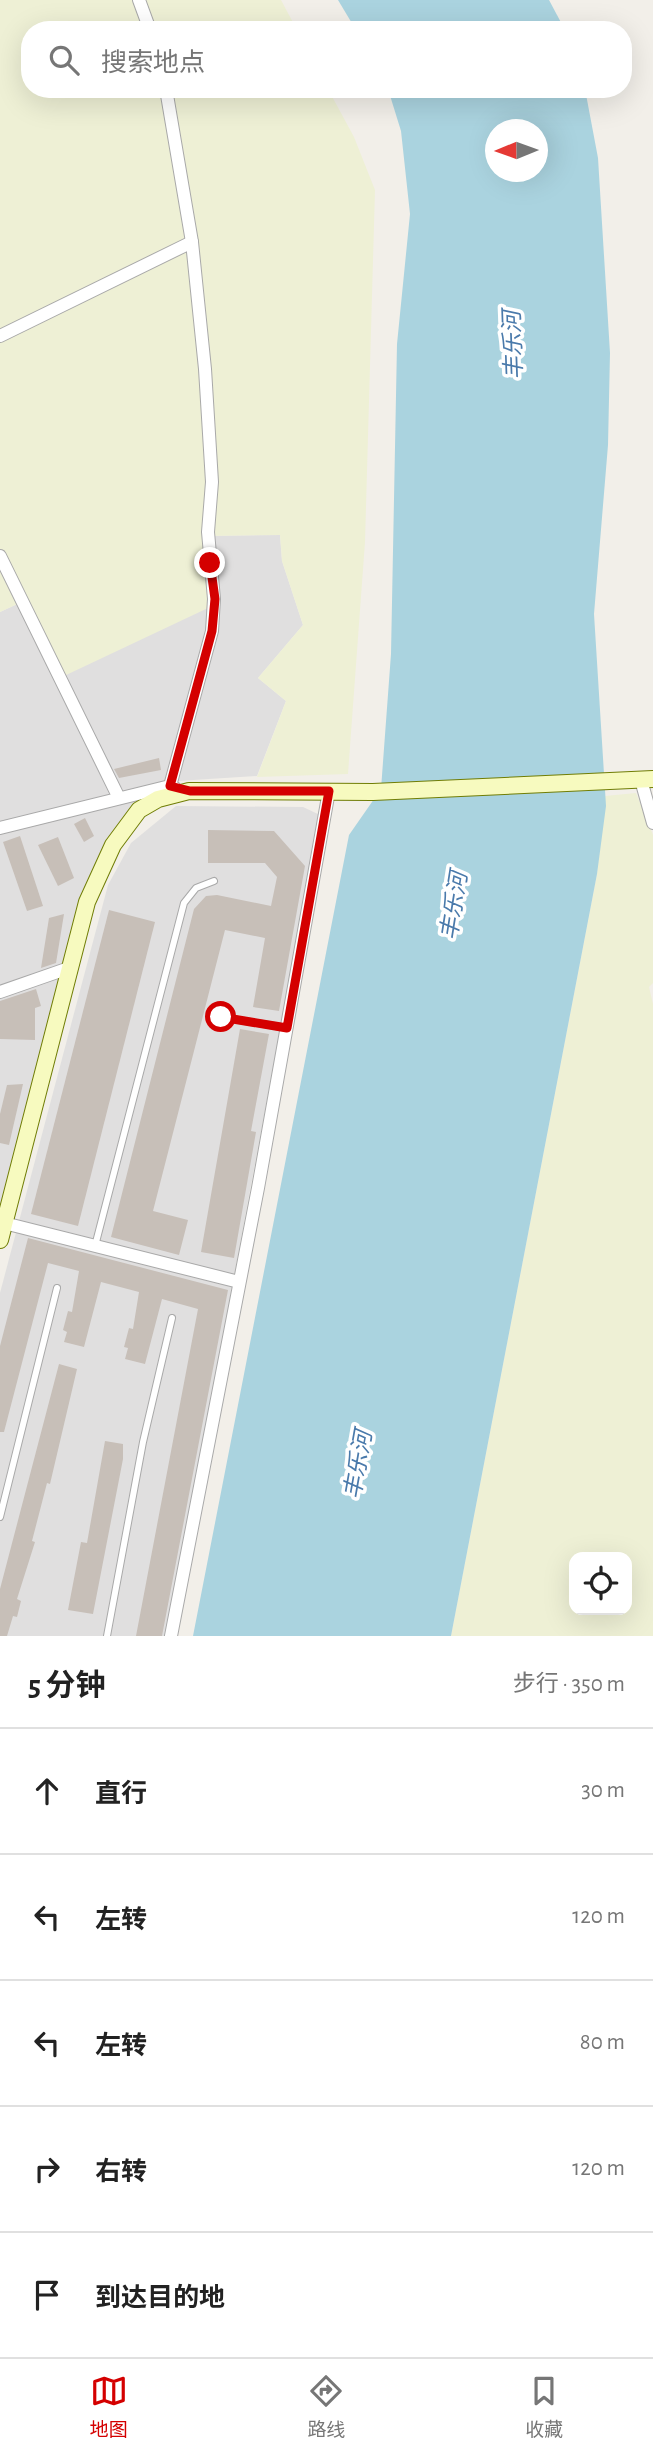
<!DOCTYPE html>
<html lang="zh">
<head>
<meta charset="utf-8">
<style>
  body { margin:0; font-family:"Alegreya Sans","Noto Sans SC",sans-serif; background:#f2f2f2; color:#222 }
  .controls { position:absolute; right:21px; bottom:21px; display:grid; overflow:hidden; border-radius:14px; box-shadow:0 7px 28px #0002 }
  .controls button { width:63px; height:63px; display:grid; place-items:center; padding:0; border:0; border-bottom:2px solid #e0e0e0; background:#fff; color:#222; font:35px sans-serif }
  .compass { position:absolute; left:485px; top:119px; width:63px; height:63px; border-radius:50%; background:#fff; box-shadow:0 7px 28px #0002; rotate:269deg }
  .stop { position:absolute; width:21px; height:21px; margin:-16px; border:5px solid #d40000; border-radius:50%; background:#fff }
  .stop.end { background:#d40000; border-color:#fff; box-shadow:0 2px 7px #0008 }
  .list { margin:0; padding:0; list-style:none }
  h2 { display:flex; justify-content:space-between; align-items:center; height:91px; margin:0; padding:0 28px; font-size:30px }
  h2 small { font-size:23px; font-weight:400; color:#767676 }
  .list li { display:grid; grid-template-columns:46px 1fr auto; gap:21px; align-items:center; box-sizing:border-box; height:126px; padding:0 28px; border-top:2px solid #e0e0e0 }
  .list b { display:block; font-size:26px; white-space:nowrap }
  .list em { font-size:23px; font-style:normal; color:#767676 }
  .icon { flex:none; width:38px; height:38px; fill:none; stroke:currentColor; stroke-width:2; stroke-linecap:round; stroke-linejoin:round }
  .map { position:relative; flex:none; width:653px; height:1636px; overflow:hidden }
  .search { position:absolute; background:#fff; box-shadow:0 7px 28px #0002; left:21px; right:21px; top:21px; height:77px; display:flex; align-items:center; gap:18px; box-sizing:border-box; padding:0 24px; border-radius:28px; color:#767676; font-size:26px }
  .sheet { height:721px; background:#fff }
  nav { display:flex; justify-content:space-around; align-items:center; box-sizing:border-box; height:98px; border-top:2px solid #e0e0e0; background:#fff; font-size:19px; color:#767676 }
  nav a { display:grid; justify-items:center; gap:4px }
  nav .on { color:#d40000 }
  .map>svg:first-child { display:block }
  .residential { fill:#e0dfdf }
  .farmland { fill:#eef0d5; fill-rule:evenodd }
  .water { fill:#aad3df; fill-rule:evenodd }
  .building { fill:#c7bfb8 }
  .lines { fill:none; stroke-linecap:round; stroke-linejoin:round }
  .lane-casing { stroke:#a9a9a9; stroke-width:8 }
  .street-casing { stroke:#a9a9a9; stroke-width:14 }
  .secondary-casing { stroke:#707d05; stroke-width:18 }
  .lane { stroke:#fff; stroke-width:6 }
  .street { stroke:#fff; stroke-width:12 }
  .secondary { stroke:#f7fabf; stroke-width:16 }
  .route { stroke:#d40000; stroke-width:9 }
  .labels { text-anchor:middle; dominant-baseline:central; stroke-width:7; stroke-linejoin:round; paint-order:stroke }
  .water-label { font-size:23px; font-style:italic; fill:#4a7aab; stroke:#fff }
</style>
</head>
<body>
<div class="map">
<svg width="653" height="1636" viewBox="0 0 653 1636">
  <rect width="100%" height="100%" fill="#f2efe9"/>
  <!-- residential -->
  <g class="residential">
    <path d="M280 535 282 561 303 625 258 678 286 701 257 776 162 782 135 801 107 838 80 899 0 1209V612L26 600 203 536Z"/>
    <path d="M176 806 303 807 320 815 167 1636H0V1293L108 885 131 843Z"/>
  </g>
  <!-- farmland -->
  <g class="farmland">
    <path d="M0 0H281L297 30H30V89H328L354 137 375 190 365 542 348 774 257 777 286 701 258 678 303 625 282 561 280 535 203 536 208 608 64 676 26 600 0 612Z"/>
    <path d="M636 793 653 835V983L649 987 653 1004V1636H451L597 874 605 796ZM574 1557H627V1610H574Z"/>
  </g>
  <!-- water -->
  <g class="water">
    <path d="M338 0H549L565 30H356Z"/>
    <path d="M388 89H585L598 158 610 353 608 445 594 614 606 806 597 874 451 1636H193L349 835 381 789 391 654 397 344 410 214 401 131ZM496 130H538V172H496Z"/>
  </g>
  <!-- building -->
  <g class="building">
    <path d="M159 758 161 770 119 778 114 769Z"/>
    <path d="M85 818 94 836 84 842 74 824Z"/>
    <path d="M208 830 274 831 305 866 279 1011 253 1007 265 938 225 930 153 1211 188 1220 179 1255 111 1237 194 909 206 896 217 895 271 906 277 877 265 863H208Z"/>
    <path d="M20 836 43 906 27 911 3 842Z"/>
    <path d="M58 837 74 878 58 886 38 845Z"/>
    <path d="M109 910 155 922 78 1226 31 1214Z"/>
    <path d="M64 914 56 963 41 968 49 918Z"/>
    <path d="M36 989 41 1006 35 1008V1040L0 1039V1001Z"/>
    <path d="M240 1029 269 1034 251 1131 256 1132 234 1258 201 1252Z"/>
    <path d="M23 1084 9 1145 0 1143V1114L7 1085Z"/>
    <path d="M28 1238 228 1290 162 1636H136L198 1309 162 1299 145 1364 125 1359 128 1348 124 1347 129 1328 133 1329 139 1292 101 1282 84 1347 64 1342 67 1332 63 1330 68 1311 72 1312 79 1271 48 1263 4 1432H0V1346Z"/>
    <path d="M59 1364 77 1369 50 1484 47 1483 32 1541 35 1542 17 1599 21 1601 17 1617 13 1616 7 1636H0V1589Z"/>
    <path d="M105 1441 123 1444V1459L93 1614 68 1610 81 1542 87 1543Z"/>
  </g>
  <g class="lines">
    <defs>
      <g id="lane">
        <path d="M221 1017 287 1028"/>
        <path d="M95 1246 184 903 196 888 214 881"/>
        <path d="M0 1517 57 1288"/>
        <path d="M107 1636 143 1442 172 1318"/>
      </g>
      <g id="street">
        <path d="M139 0 150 30"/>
        <path d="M166 89 192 242 205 369 212 482 208 532 214 599 212 631 170 786"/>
        <path d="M0 336 192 242"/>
        <path d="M0 556 119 798"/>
        <path d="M641 780 653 823"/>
        <path d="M0 828 170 786 175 788"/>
        <path d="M0 992 69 968"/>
        <path d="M4 1223 239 1282"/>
        <path d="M171 1636 258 1188 329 791"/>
      </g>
      <path id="secondary" d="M0 1240 87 902 113 845 139 810 158 799 189 791 373 792 653 779"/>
    </defs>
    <!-- lane casing -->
    <use href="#lane" class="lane-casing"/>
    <!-- street casing -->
    <use href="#street" class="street-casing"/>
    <!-- secondary casing -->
    <use href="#secondary" class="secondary-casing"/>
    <!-- lane -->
    <use href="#lane" class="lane"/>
    <!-- street -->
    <use href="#street" class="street"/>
    <!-- secondary -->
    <use href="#secondary" class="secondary"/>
  </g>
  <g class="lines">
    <!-- route -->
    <path class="route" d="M210 563 215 599 212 631 170 786 190 791H329L287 1028 221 1017"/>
  </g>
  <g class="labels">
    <!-- water labels -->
    <g class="water-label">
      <text transform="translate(514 345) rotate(-92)">丰乐河</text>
      <text transform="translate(455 906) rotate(-81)">丰乐河</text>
      <text transform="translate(359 1465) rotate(-80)">丰乐河</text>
    </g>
  </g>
</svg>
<div class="controls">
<button><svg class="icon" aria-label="locate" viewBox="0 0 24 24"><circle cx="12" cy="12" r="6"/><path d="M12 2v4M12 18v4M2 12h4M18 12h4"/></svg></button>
</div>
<svg class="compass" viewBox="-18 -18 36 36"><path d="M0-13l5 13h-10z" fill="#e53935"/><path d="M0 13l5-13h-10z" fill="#767676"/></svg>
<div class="stop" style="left:221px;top:1017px"></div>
<div class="stop end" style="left:210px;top:563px"></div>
<div class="search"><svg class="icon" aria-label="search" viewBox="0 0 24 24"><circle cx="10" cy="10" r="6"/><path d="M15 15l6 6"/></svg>搜索地点</div>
</div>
<section class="sheet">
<h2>5 分钟<small>步行 · 350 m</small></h2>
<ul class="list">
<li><svg class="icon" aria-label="ahead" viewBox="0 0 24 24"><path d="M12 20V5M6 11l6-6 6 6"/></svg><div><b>直行</b></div><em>30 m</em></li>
<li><svg class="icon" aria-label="left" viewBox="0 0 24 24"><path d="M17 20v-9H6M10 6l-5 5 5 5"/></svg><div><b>左转</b></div><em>120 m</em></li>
<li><svg class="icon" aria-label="left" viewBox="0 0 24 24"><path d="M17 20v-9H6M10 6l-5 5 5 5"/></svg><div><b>左转</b></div><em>80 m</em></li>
<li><svg class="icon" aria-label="right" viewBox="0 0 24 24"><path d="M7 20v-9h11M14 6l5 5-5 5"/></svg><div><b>右转</b></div><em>120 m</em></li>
<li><svg class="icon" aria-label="arrive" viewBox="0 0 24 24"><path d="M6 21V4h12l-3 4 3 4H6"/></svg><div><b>到达目的地</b></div></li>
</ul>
</section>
<nav>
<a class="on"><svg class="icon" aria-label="map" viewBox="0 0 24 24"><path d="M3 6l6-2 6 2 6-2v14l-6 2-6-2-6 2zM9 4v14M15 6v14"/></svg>地图</a>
<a><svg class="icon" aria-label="directions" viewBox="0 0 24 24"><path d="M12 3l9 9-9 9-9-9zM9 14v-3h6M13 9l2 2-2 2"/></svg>路线</a>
<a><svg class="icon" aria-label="saved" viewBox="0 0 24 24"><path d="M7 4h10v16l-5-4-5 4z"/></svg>收藏</a>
</nav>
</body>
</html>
